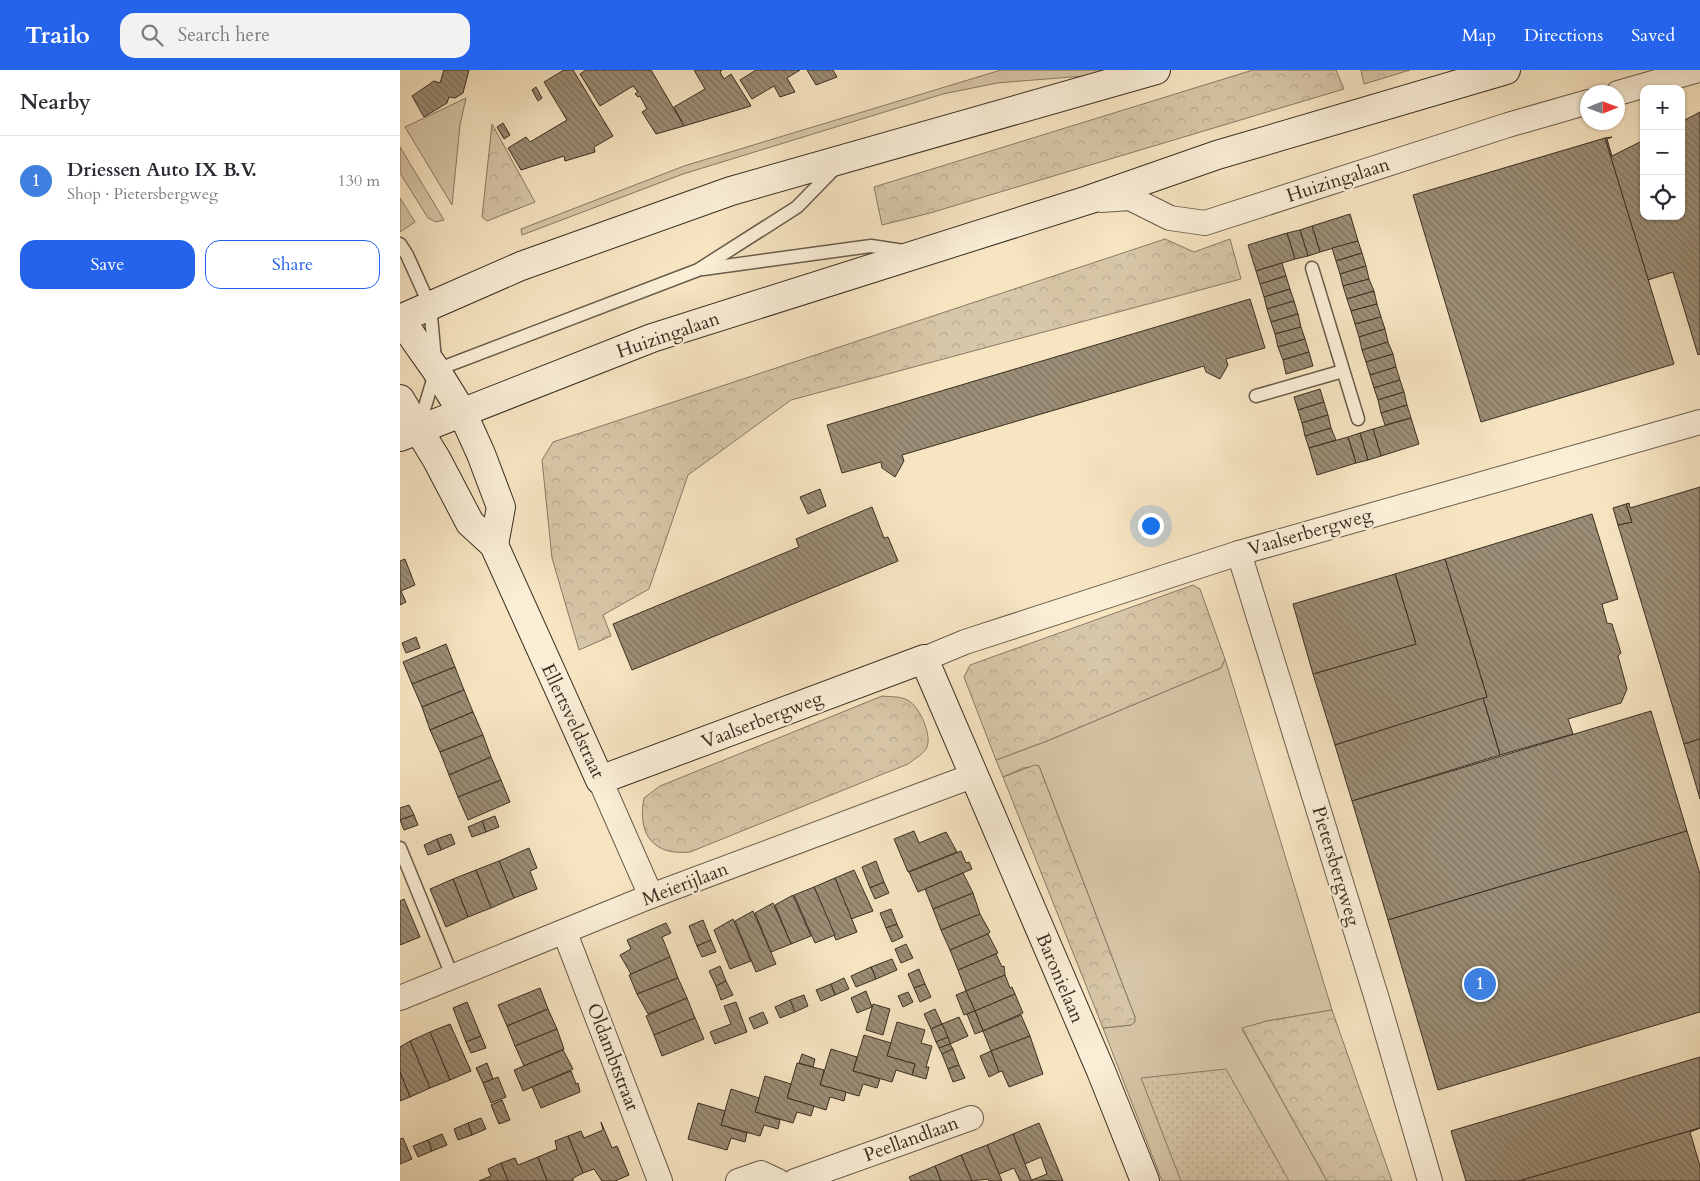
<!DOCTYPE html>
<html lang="en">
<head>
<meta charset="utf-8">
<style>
  body { margin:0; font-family:Cardo,serif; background:#f2f2f3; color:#2b2b33 }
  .controls { position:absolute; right:15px; top:15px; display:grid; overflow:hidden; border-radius:10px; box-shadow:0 1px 4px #0004 }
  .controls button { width:45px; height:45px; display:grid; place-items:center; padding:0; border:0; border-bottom:1px solid #e1e1e2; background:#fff; color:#2b2b33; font:25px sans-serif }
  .compass { position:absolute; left:1180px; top:15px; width:45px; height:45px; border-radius:50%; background:#fff; box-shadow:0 1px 4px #0004; rotate:89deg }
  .you { position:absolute; left:750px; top:455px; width:18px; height:18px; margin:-12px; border:4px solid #fff; border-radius:50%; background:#1a73e8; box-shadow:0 0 0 8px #1a73e833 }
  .badge { display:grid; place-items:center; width:32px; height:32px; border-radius:50%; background:#2563eb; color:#fff; font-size:16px; font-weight:700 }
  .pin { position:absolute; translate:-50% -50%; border:2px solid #fff; box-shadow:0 1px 5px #0006 }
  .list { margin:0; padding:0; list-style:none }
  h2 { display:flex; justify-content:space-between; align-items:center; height:65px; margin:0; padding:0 20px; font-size:21px }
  h2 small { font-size:16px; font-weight:400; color:#7c7c81 }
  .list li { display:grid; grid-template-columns:32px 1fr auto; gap:15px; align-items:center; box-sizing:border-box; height:90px; padding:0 20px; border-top:1px solid #e1e1e2 }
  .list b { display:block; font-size:19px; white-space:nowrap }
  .list p { margin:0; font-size:16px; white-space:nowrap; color:#7c7c81 }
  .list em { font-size:16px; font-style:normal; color:#7c7c81 }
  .actions { display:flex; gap:10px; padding:15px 20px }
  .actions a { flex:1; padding:11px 0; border:1px solid #2563eb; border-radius:15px; text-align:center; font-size:18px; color:#2563eb }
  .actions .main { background:#2563eb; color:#fff }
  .icon { flex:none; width:28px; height:28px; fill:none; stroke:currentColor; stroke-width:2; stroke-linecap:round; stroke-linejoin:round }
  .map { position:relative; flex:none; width:1300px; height:1111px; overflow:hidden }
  header { display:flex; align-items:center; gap:30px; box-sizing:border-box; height:70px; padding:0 25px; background:#2563eb; color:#fff }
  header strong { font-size:24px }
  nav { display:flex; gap:28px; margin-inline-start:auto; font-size:18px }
  .search { width:350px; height:45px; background:#f2f2f3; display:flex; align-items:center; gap:12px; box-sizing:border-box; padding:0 18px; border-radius:15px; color:#7c7c81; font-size:19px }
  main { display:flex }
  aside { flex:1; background:#fff }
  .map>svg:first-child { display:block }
  .grass { fill:#d7c6a7; stroke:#887a65 }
  .forest { fill:url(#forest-crowns); stroke:#887a65 }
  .park { fill:url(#park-dots); stroke:#887a65 }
  .building { fill:url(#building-back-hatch); stroke:#3a2f23 }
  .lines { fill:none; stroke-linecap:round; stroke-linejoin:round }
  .lane-casing { stroke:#695c4b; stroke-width:15 }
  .street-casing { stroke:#695c4b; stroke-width:26 }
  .secondary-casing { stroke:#3a2f23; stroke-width:30 }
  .lane { stroke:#faeed7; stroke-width:12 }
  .street { stroke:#faeed7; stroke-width:24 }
  .secondary { stroke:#faeed7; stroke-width:28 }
  .labels { text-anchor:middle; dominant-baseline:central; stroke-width:5; stroke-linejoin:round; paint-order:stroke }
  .street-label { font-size:19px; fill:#3a2f23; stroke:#faeed7 }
</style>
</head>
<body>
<header>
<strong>Trailo</strong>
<div class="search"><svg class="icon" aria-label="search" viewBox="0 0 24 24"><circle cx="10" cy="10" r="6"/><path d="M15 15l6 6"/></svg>Search here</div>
<nav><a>Map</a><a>Directions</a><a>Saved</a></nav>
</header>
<main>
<aside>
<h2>Nearby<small></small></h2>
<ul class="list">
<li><span class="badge" style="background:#3f7fe0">1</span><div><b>Driessen Auto IX B.V.</b><p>Shop · Pietersbergweg</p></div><em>130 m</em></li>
</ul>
<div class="actions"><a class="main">Save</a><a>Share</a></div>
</aside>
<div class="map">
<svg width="1300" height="1111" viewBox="0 0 1300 1111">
  <defs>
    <pattern id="forest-crowns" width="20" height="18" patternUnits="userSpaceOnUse" patternTransform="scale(1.25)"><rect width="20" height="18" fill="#d7c6a7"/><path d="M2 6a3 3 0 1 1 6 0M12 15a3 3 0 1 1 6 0" fill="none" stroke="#b9aa8f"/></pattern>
    <pattern id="park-dots" width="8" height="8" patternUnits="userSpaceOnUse" patternTransform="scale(1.25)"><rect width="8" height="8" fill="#d7c6a7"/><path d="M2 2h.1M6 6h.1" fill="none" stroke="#b9aa8f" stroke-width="1.8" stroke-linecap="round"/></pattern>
    <pattern id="building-back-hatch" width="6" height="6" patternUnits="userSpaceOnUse" patternTransform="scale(1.25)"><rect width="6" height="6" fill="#9c8e76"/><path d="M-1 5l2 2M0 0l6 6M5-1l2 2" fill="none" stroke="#807460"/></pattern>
  </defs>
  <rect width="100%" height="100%" fill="#f7e5c2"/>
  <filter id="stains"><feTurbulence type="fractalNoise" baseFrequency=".004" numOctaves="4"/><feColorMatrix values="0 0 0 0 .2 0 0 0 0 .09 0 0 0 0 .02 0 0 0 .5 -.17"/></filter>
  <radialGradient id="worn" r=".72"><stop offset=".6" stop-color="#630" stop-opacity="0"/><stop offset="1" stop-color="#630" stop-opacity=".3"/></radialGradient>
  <!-- grass -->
  <g class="grass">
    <path d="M601 0H719L696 5 597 13 543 24 283 104 122 165 121 159 284 96Z"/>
    <path d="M66 28 60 55 52 135 5 57Z"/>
    <path d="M0 77 44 150 36 152 28 148 0 103Z"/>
    <path d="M0 128 15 152 0 162Z"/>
    <path d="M825 589 932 940 867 951 842 959 927 1111H762L703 958 731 955 735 947 639 696 623 698 603 707 596 690 647 671 821 598Z"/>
  </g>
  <!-- forest -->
  <g class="forest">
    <path d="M853 0H936L944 19 530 143 482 155 474 117Z"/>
    <path d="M961 0H1010L964 14Z"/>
    <path d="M92 54 135 132 87 151 82 147Z"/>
    <path d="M765 169 794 182 830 169 841 209 391 330 288 405 249 519 203 545 211 566 179 580 152 488 142 390 153 372Z"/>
    <path d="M793 515 800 519 825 589 821 598 647 671 596 690 564 607 570 595Z"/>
    <path d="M482 626C489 627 498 626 505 629 518 632 534 667 526 679 522 685 513 690 508 694L290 782C253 786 237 764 244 728L260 716Z"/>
    <path d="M635 695 639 696 735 947V952L731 955 703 958 603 707Z"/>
    <path d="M932 940 992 1111H927L842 958 867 951Z"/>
  </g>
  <!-- park -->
  <path class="park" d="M826 999 889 1111H781L741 1008Z"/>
  <!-- building -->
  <g class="building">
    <path d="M44 0H69L63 23 55 28 49 27 47 33 24 47 12 26 34 11 40 13Z"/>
    <path d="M164 0H173L213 66 194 77 195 82 165 91 164 86 121 100 108 78 126 67 130 72 167 50 144 12Z"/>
    <path d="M186 0H251L284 56 256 64 242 42 247 39 240 26 238 27 235 24 238 22 233 16 200 36 180 4Z"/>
    <path d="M294 0H322L320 2 324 9 331 4 351 36 284 56 274 37 305 19Z"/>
    <path d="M356 0H400L387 8 395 22 380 27 374 16 352 29 340 10Z"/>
    <path d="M407 0H433L437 7 416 15Z"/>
    <path d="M136 17 142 28 138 31 132 20Z"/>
    <path d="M1300 42V284L1298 285 1273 202 1248 210 1205 68 1212 67 1207 69 1212 86 1244 70V146H1281V52Z"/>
    <path d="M103 53 110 65 104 69 97 57Z"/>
    <path d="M1205 68 1274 294 1081 352 1013 125Z"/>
    <path d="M950 144 958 171 920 182 912 156Z"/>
    <path d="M912 156 920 182 908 186 900 160Z"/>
    <path d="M900 160 908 186 895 189 887 163Z"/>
    <path d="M887 163 895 189 856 201 848 175Z"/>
    <path d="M958 171 962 183 936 191 932 178Z"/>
    <path d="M962 183 966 196 940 204 936 191Z"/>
    <path d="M882 193 886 206 860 214 856 201Z"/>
    <path d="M966 196 969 209 943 216 940 204Z"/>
    <path d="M886 206 890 219 864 227 860 214Z"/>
    <path d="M969 209 974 221 947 229 943 216Z"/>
    <path d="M890 219 894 231 867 239 864 227Z"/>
    <path d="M974 221 977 234 951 241 947 229Z"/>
    <path d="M850 229 865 278 826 289 828 295 820 309 806 302 804 296 502 385 504 391 495 407 482 398 481 392 442 403 427 355Z"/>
    <path d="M894 231 898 244 871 252 867 239Z"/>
    <path d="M977 234 981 247 955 254 951 241Z"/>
    <path d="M898 244 901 257 875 264 871 252Z"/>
    <path d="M981 247 985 259 959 267 955 254Z"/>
    <path d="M901 257 905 269 878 277 875 264Z"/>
    <path d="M985 259 988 272 962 280 959 267Z"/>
    <path d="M905 269 909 282 883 290 878 277Z"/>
    <path d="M988 272 993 284 966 292 962 280Z"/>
    <path d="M909 282 913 296 886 304 883 290Z"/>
    <path d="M993 284 996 297 970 305 966 292Z"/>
    <path d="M996 297 1000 310 974 318 970 305Z"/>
    <path d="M1000 310 1004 322 978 330 974 318Z"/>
    <path d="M920 319 924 332 898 340 894 327Z"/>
    <path d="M1004 322 1007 335 981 343 978 330Z"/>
    <path d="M924 332 928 345 902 353 898 340Z"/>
    <path d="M1007 335 1011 348 985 355 981 343Z"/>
    <path d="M928 345 931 358 905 366 902 353Z"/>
    <path d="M1011 348 1019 374 981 386 973 359Z"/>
    <path d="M931 358 936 370 909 378 905 366Z"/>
    <path d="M973 359 981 386 968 390 960 363Z"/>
    <path d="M960 363 968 390 956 393 948 367Z"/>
    <path d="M948 367 956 393 917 405 909 378Z"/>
    <path d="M1300 417V669L1284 674 1218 455 1232 452 1226 434 1229 433 1230 438Z"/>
    <path d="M420 419 426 436 408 444 400 427Z"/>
    <path d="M1226 434 1232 452 1218 455 1213 438Z"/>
    <path d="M472 437 484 468 488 467 498 491 232 600 213 554 399 477 396 469Z"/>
    <path d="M1192 444 1218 529 1202 534 1207 553 1212 554 1221 583 1218 586 1227 619 1221 633 1168 649 1173 664 1100 685 1083 628 1087 627 1045 489Z"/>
    <path d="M5 489 15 515 1 521 6 532 0 535V491Z"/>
    <path d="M1045 489 1087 627 935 675 913 604 1016 574 995 504Z"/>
    <path d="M995 504 1016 574 913 604 893 534Z"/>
    <path d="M16 567 20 578 6 583 2 573Z"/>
    <path d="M46 574 55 597 12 614 3 592Z"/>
    <path d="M55 597 64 620 22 637 12 614Z"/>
    <path d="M64 620 73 642 30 660 22 637Z"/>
    <path d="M1083 628 1100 685 952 731 935 675Z"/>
    <path d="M1251 641 1287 761 988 850 952 731Z"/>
    <path d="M73 642 83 665 40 682 30 660Z"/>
    <path d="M83 665 91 687 49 705 40 682Z"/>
    <path d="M1300 669V729L1284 674Z"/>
    <path d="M91 687 101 710 58 727 49 705Z"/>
    <path d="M101 710 110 732 68 750 58 727Z"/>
    <path d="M9 735 14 745 0 750V738Z"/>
    <path d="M14 745 18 755 4 760 0 750Z"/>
    <path d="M95 746 99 757 86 762 82 751Z"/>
    <path d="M82 751 86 762 72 767 68 757Z"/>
    <path d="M514 761 519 773 546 762 557 782 508 802 494 769Z"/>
    <path d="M1287 761 1300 804V942L1038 1020 988 850Z"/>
    <path d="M51 764 55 774 41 780 37 769Z"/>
    <path d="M37 769 41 780 28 785 24 775Z"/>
    <path d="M129 778 137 798 130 801 137 819 114 828 99 791Z"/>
    <path d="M561 781 566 793 569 792 572 799 518 822 509 802Z"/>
    <path d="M99 791 114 828 91 838 76 800Z"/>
    <path d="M476 791 484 812 470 818 462 797Z"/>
    <path d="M76 800 91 838 68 847 53 809Z"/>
    <path d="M454 800 473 841 451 849 435 808Z"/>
    <path d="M563 803 573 823 533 839 525 819Z"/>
    <path d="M435 808 457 862 436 870 414 817Z"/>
    <path d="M53 809 68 847 46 857 30 819Z"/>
    <path d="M484 812 489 823 475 829 470 818Z"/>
    <path d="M414 817 435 865 415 873 394 825Z"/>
    <path d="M573 823 580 844 541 860 533 839Z"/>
    <path d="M393 825 411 866 391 874 375 835Z"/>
    <path d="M4 829 20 867 0 875V831Z"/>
    <path d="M373 833 391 874 371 882 355 843Z"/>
    <path d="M491 839 497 854 486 858 480 843Z"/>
    <path d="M353 841 376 894 356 902 335 851Z"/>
    <path d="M580 844 590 862 588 864 550 880 541 860Z"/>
    <path d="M333 849 351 891 330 899 314 860Z"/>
    <path d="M303 850 311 870 297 876 289 856Z"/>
    <path d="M266 853 271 863 262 867 270 887 231 904 220 885 231 879 227 870Z"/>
    <path d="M497 854 503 867 492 872 486 858Z"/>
    <path d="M588 864 598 883 558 900 550 880Z"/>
    <path d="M311 870 316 882 302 887 297 876Z"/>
    <path d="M506 874 513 888 501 893 495 879Z"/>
    <path d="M596 884 602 897 604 896 605 905 566 921 558 900Z"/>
    <path d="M270 887 278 908 237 924 229 905Z"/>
    <path d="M492 889 497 900 476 909 471 897Z"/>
    <path d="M320 896 326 911 316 916 309 901Z"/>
    <path d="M471 897 476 909 456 917 451 906Z"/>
    <path d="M519 899 525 914 514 918 508 904Z"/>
    <path d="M605 905 610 918 612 917 615 924 575 941 566 921Z"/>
    <path d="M278 908 287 928 248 944 237 924Z"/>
    <path d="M444 908 449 919 435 925 431 914Z"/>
    <path d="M326 911 333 925 321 930 316 916Z"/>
    <path d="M431 914 435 925 421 931 416 920Z"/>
    <path d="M525 914 531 927 520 932 514 918Z"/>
    <path d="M140 918 148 939 107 956 98 935Z"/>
    <path d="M466 921 472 937 457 943 451 928Z"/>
    <path d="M566 921 575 941 564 945 556 925Z"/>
    <path d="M508 922 513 932 503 937 498 926Z"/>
    <path d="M615 924 623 943 583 961 575 941Z"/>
    <path d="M404 925 408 936 395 942 390 930Z"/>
    <path d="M287 928 295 948 254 965 246 946Z"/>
    <path d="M390 930 395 942 380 948 375 937Z"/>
    <path d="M67 932 81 966 66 972 53 938Z"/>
    <path d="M336 932 347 962 315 974 310 962 331 954 324 936Z"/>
    <path d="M473 934 490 939 483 965 466 960Z"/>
    <path d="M148 939 157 959 115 976 107 956Z"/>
    <path d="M535 939 542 954 531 959 524 944Z"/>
    <path d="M575 941 583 961 575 964 567 944Z"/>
    <path d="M363 942 368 953 354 959 349 948Z"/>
    <path d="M621 945 630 966 591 981 583 961Z"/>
    <path d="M559 947 568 966 550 974 542 954Z"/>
    <path d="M295 948 304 969 262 986 254 965Z"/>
    <path d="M497 952 525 960 521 973 532 976 526 997H529L526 1009 512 1005 515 994 487 986Z"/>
    <path d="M50 954 71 1001 50 1010 30 962Z"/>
    <path d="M542 954 548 967 536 972 531 959Z"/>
    <path d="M157 959 164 979 124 996 115 976Z"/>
    <path d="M30 962 50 1010 30 1018 10 971Z"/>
    <path d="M464 965 491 973 487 986 515 994 512 1005 496 1000 492 1012 453 1001Z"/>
    <path d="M81 966 86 978 71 983 66 972Z"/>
    <path d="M630 966 643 1004 609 1017 602 1001 599 1002 591 981Z"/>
    <path d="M548 967 550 974 539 978 536 972Z"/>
    <path d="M10 971 30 1018 10 1027 0 1002V977Z"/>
    <path d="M550 974 553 979 542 984 539 978Z"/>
    <path d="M431 979 457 987 453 1001 480 1009 477 1018 463 1014 459 1026 420 1015Z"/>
    <path d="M553 979 559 995 548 999 542 984Z"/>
    <path d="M163 980 173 999 123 1021 114 1000Z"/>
    <path d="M591 981 599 1002 589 1007 580 986Z"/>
    <path d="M402 984 415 989 413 997 399 993Z"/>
    <path d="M1300 987V1058L1119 1111H1066L1051 1061Z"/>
    <path d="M87 993 93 1009 83 1013 76 998Z"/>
    <path d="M397 993 424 1000 420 1015 446 1022 444 1031 430 1027 426 1040 387 1028Z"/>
    <path d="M559 995 565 1008 553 1012 548 999Z"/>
    <path d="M171 1001 176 1014 178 1013 180 1022 141 1038 132 1017Z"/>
    <path d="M0 1002 10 1027 0 1031Z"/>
    <path d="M365 1006 391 1014 387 1028 414 1036 411 1046 397 1042 393 1053 355 1042Z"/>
    <path d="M98 1007 106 1027 91 1033 83 1013Z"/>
    <path d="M331 1019 359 1028 355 1042 380 1050 378 1059 364 1055 360 1066 321 1055Z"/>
    <path d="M102 1030 110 1050 99 1054 91 1035Z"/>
    <path d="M298 1033 325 1041 321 1055 347 1063 345 1072 331 1068 327 1080 288 1069Z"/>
    <path d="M81 1048 86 1059 72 1065 68 1053Z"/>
    <path d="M201 1052 212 1078 217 1076 229 1105 215 1111H202L194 1099 183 1103 168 1066 181 1061 184 1068 203 1060Z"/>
    <path d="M68 1053 72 1065 58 1070 54 1059Z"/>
    <path d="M639 1053 663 1111 632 1110 647 1104 641 1087 625 1094 613 1064Z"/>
    <path d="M1300 1058 1290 1062 1300 1096V1111H1119Z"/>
    <path d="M42 1064 47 1075 32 1081 28 1070Z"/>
    <path d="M613 1064 625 1094 632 1111H620L614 1098 599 1104 587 1075Z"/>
    <path d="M168 1066 183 1103 173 1108V1111H147L138 1087 157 1079 155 1071Z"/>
    <path d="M3 1068 12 1089 0 1094V1069Z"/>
    <path d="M28 1070 32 1081 18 1087 13 1076Z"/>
    <path d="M587 1075 602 1111H589L588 1109 572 1111 561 1085Z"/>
    <path d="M561 1085 572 1111H541L535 1096Z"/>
    <path d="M138 1087 147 1111H108L101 1093 115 1088 118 1095Z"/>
    <path d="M101 1093 108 1111H79L91 1106 88 1099Z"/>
    <path d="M535 1096 541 1111H511L509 1107Z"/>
  </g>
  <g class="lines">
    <defs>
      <g id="lane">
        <path d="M0 174 7 185 30 236 36 300 19 356"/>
        <path d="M912 198 958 349"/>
        <path d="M303 199 471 176 504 181"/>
        <path d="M36 300 298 200 397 137 437 96"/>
        <path d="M856 326 943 301"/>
        <path d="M0 778 53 908"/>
      </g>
      <g id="street">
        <path d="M1218 23 1298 0"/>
        <path d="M701 130 730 128 770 148 805 153 1108 55 1188 32"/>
        <path d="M839 483 977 929 1030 1111"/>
        <path d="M524 589 565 572 839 483 1300 352"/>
        <path d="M200 710 251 826"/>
        <path d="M165 863 260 1111"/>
        <path d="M0 928 251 826 572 706"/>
        <path d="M338 1111 361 1103 378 1111"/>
        <path d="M395 1111 571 1048"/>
      </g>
      <g id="secondary">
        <path d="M0 249 121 196 331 121 756 0"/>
        <path d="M0 249 36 300 62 342 81 384 101 437 94 475"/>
        <path d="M0 329 37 390 70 453 94 475 200 710 524 589 701 1001 745 1111"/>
        <path d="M0 367 252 268 688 130 817 85 1106 0"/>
      </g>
    </defs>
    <!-- lane casing -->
    <use href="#lane" class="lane-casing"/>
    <!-- street casing -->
    <use href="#street" class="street-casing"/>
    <!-- secondary casing -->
    <use href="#secondary" class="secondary-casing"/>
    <!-- lane -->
    <use href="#lane" class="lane"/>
    <!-- street -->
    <use href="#street" class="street"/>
    <!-- secondary -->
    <use href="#secondary" class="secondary"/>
  </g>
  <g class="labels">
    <!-- street labels -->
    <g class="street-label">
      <text transform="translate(938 110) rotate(-18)">Huizingalaan</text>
      <text transform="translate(268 265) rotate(-19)">Huizingalaan</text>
      <text transform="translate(910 462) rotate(-16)">Vaalserbergweg</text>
      <text transform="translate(362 650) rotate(-21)">Vaalserbergweg</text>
      <text transform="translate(173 651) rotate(65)">Ellertsveldstraat</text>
      <text transform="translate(936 796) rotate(73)">Pietersbergweg</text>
      <text transform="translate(285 814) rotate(-21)">Meierijlaan</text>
      <text transform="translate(660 908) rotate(67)">Baronielaan</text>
      <text transform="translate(213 987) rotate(69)">Oldambtstraat</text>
      <text transform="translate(511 1069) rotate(-20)">Peellandlaan</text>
    </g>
  </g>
  <rect width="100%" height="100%" filter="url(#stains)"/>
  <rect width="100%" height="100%" fill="url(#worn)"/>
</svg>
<div class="controls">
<button>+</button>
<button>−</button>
<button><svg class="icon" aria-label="locate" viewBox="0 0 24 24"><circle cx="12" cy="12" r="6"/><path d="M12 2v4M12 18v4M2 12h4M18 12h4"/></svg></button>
</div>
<svg class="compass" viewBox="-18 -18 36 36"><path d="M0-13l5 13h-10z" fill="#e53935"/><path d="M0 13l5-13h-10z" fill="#7c7c81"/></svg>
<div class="you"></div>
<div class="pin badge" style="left:1080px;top:914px;background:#3f7fe0">1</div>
</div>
</main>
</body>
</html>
